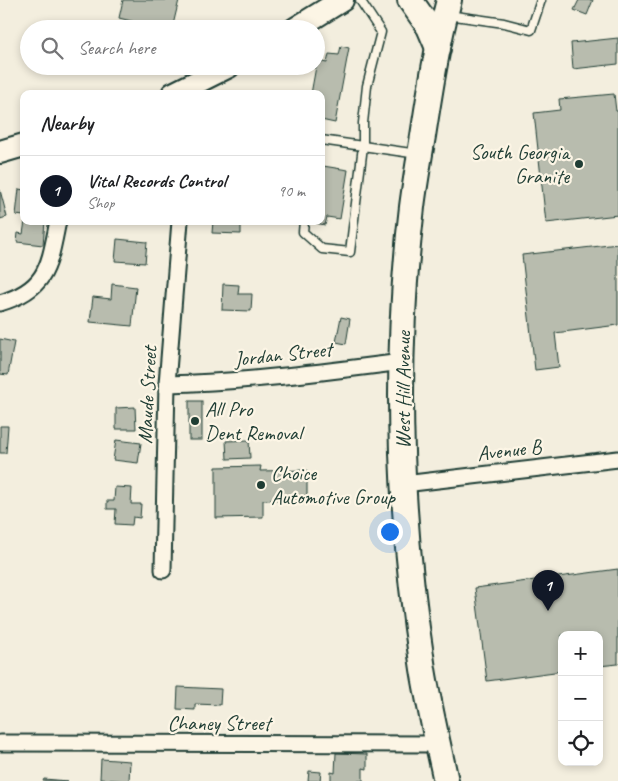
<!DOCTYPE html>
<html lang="en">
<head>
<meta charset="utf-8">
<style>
  body { margin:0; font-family:Caveat,sans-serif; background:#f6f6f6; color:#202124 }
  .controls { position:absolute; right:15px; bottom:15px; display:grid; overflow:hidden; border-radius:10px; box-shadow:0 2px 8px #0003 }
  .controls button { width:45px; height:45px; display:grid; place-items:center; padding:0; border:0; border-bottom:1px solid #e0e0e0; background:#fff; color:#202124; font:25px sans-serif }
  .you { position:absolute; left:389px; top:531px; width:18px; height:18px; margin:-12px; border:4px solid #fff; border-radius:50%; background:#1a73e8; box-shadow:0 0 0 8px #1a73e833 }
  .badge { display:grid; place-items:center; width:32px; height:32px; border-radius:50%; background:#111827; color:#fff; font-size:16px; font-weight:700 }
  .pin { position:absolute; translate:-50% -41px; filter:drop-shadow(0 1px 2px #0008) }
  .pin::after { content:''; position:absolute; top:26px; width:18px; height:15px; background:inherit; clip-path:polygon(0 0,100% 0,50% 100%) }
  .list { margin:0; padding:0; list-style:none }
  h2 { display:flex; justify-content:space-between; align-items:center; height:65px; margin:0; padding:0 20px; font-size:21px }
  h2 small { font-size:16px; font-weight:400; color:#757577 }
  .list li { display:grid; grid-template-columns:32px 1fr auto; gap:15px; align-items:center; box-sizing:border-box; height:70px; padding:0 20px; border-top:1px solid #e0e0e0 }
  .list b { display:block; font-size:19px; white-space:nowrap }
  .list p { margin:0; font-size:16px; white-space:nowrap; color:#757577 }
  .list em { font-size:16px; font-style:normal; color:#757577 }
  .icon { flex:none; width:28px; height:28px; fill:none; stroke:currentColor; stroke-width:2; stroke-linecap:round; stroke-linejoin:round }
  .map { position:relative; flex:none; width:618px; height:781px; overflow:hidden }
  .search { position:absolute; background:#fff; box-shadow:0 2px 8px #0003; left:20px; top:20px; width:305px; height:55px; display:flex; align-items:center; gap:12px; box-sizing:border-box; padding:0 18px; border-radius:28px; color:#757577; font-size:19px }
  .panel { position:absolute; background:#fff; box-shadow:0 2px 8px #0003; left:20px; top:90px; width:305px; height:135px; border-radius:10px }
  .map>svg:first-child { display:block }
  .building { fill:#b8bcae; stroke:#1f3d34 }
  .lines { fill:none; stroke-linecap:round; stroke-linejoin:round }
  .service-casing { stroke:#1f3d34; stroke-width:11 }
  .minor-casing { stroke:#1f3d34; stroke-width:19 }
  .primary-casing { stroke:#1f3d34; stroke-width:26 }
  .trunk-casing { stroke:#1f3d34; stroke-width:28 }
  .service { stroke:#fcf5e5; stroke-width:8 }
  .minor { stroke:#fcf5e5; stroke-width:15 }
  .primary { stroke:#fcf5e5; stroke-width:22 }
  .trunk { stroke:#fcf5e5; stroke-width:24 }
  .poi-dot { fill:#1f3d34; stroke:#fcf5e5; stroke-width:2 }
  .labels { text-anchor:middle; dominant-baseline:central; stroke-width:4.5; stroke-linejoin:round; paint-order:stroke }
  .poi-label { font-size:21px; fill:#1f3d34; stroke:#fcf5e5; text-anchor:start }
  .street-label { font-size:21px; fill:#1f3d34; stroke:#fcf5e5 }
</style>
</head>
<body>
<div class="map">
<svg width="618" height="781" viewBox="0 0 618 781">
  <rect width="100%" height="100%" fill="#f3eede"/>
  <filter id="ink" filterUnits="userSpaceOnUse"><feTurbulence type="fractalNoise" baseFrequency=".02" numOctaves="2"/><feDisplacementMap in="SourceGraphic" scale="10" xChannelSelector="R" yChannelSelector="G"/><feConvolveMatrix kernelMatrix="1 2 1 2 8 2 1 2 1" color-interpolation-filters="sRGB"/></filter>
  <g filter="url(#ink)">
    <!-- building -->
    <g class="building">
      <path d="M123 0H179L172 29H164L119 18Z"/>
      <path d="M579 0H593L587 15 574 10Z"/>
      <path d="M618 38V64L573 69 571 43Z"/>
      <path d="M341 46 349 48 335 123 321 120V94H311L317 61 327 63 329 54 339 55Z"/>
      <path d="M614 94 616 111H618V215L546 223 534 113 560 110 559 99Z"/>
      <path d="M323 166 348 170 340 219 327 217 325 225 315 223V221H321V178Z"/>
      <path d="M19 189 24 190V216L16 215Z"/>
      <path d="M0 190 7 217 0 219Z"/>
      <path d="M25 221H45L43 245 17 242 18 233 23 234Z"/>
      <path d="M213 221H241V234L212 233Z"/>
      <path d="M117 239 147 242 145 263 115 261Z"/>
      <path d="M618 244V325L555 333 559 367 535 370 522 255Z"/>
      <path d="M112 284 136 287 132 326 90 322 93 297 111 299Z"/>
      <path d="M223 284 239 285 238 294H252L251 311 222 310Z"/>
      <path d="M341 317 350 319 346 344 336 342Z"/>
      <path d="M0 339 14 342 8 375 0 374Z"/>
      <rect x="189" y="401" width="13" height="39"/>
      <path d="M135 407 136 429H116V408Z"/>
      <path d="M0 426H8L6 453H0Z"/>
      <path d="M116 440 141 443 138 463 113 460Z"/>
      <path d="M249 440 250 458 227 459 226 441Z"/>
      <path d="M261 466 260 471 307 470V499L263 500V517L216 518V467Z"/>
      <path d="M115 487 132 488 131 504H141L140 518 133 517 132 525 115 524 116 509H107V501H114Z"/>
      <path d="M618 569V664L599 666V635H562V671L487 681 475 588Z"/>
      <path d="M178 687 221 689 220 705 195 704V710L177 709Z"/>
      <path d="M336 753 367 754V769L363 768V781H331V772L335 773Z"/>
      <path d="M101 759 130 761 129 781 100 779Z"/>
      <path d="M309 771 321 772 320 781H308Z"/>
      <path d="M44 779 68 781H43Z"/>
    </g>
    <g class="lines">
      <defs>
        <g id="service">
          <path d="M448 15 504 23 531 30 541 0"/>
          <path d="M321 140 418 154"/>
          <path d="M304 221 303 232 322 249 350 252 363 146V123L367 86 381 32 360 0"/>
        </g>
        <g id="minor">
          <path d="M0 303C48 289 49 265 58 221"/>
          <path d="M167 384C246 382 324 372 402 362"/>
          <path d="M404 484 618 459"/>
          <path d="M163 570 167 384 180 221"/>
          <path d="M0 743 438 744"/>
        </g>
        <g id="primary">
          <path d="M295 29 342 0"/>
          <path d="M173 94 229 66"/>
          <path d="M0 152 24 145"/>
        </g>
        <g id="trunk">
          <path d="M410 0 429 27 438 48"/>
          <path d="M446 781C438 744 429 706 423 669 399 517 394 359 412 207 415 183 419 160 423 136 430 91 437 45 449 0"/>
        </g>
      </defs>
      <!-- service casing -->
      <use href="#service" class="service-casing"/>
      <!-- minor casing -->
      <use href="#minor" class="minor-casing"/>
      <!-- primary casing -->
      <use href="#primary" class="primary-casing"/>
      <!-- trunk casing -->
      <use href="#trunk" class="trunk-casing"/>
      <!-- service -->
      <use href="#service" class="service"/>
      <!-- minor -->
      <use href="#minor" class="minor"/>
      <!-- primary -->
      <use href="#primary" class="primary"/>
      <!-- trunk -->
      <use href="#trunk" class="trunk"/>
    </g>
  </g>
  <!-- markers -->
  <g class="poi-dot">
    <circle cx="579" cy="164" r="5"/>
    <circle cx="195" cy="421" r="5"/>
    <circle cx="261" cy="485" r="5"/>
  </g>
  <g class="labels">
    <!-- poi labels -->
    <g class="poi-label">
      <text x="569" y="152" text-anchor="end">South Georgia<tspan x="569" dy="24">Granite</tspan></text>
      <text x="205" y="409">All Pro<tspan x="205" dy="24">Dent Removal</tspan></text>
      <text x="271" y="473">Choice<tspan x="271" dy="24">Automotive Group</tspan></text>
    </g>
    <!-- street labels -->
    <g class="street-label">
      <text transform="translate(283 354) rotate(-6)">Jordan Street</text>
      <text transform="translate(403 390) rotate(-90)">West Hill Avenue</text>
      <text transform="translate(147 395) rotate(-87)">Maude Street</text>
      <text transform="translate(509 450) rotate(-7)">Avenue B</text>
      <text x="219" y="723">Chaney Street</text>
    </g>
  </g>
</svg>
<div class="controls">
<button>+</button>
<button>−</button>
<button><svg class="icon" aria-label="locate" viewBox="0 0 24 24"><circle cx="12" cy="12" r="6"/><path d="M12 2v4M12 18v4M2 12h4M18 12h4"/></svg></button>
</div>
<div class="you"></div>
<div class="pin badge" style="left:548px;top:611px">1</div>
<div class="search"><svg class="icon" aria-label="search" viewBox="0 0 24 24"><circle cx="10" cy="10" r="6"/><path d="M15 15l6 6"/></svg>Search here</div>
<section class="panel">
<h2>Nearby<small></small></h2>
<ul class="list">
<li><span class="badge">1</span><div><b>Vital Records Control</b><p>Shop</p></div><em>90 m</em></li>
</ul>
</section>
</div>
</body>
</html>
